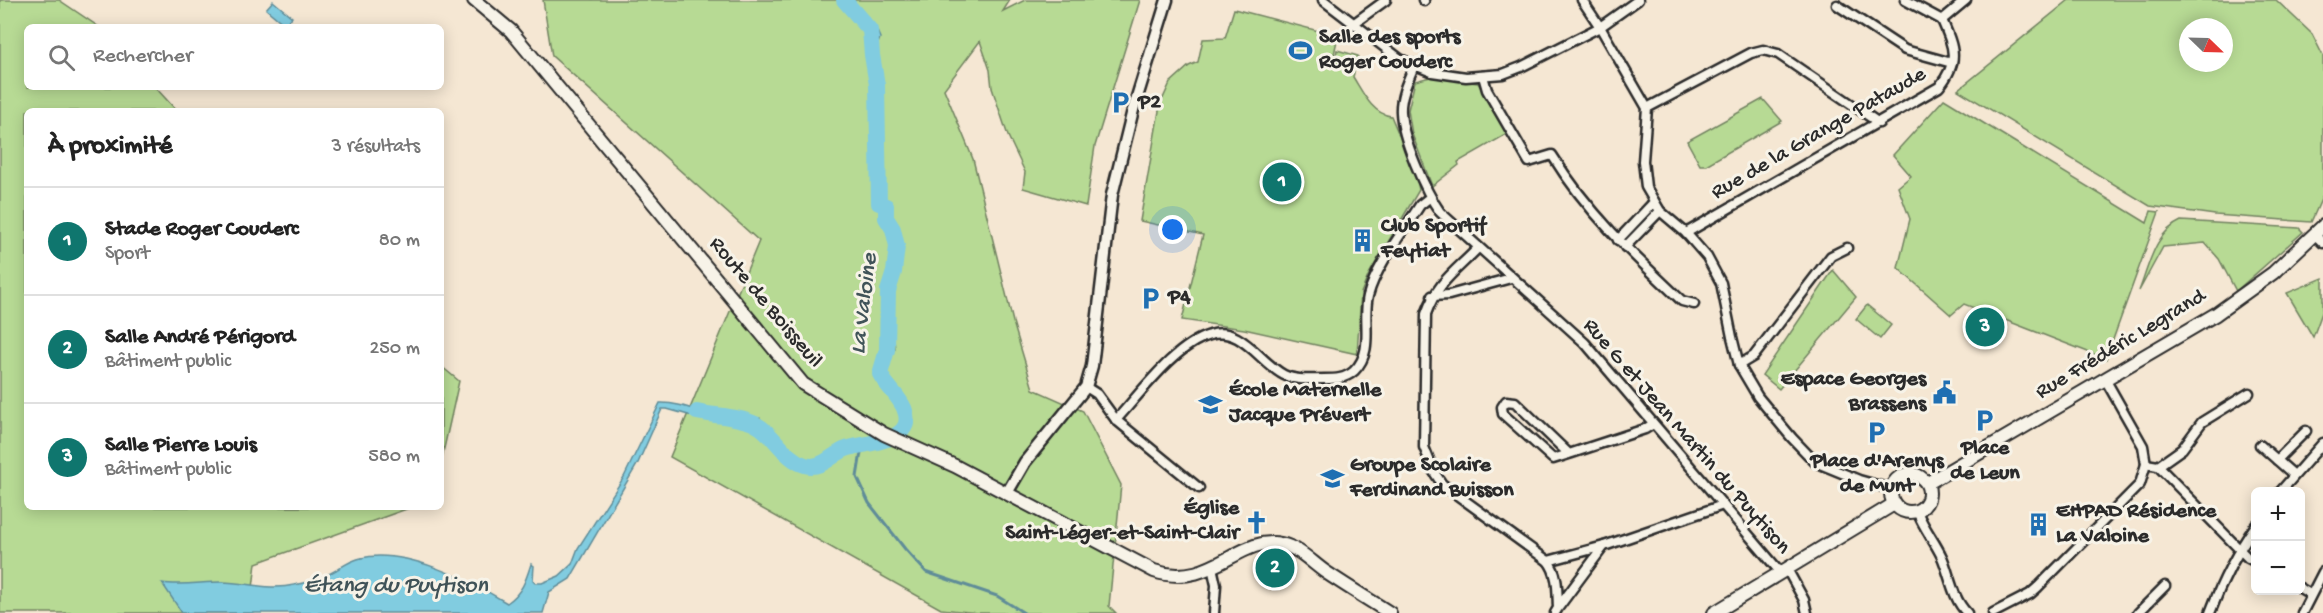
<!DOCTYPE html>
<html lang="fr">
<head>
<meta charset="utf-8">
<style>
  body { margin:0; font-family:"Gochi Hand",sans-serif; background:#f6f6f6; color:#222 }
  .controls { position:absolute; right:18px; bottom:18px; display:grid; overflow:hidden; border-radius:9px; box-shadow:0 3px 15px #0003 }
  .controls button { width:54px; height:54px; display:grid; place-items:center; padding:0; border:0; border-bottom:2px solid #e0e0e0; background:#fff; color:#222; font:30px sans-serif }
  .compass { position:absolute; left:2179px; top:18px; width:54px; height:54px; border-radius:50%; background:#fff; box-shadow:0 3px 15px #0003; rotate:113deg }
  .you { position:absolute; left:1173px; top:230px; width:21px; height:21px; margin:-15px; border:4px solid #fff; border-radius:50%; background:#1a73e8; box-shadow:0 0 0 9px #1a73e833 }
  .badge { display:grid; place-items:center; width:39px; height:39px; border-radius:50%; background:#0f766e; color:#fff; font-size:20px; font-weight:700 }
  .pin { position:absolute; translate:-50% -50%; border:3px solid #fff; box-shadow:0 2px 6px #0006 }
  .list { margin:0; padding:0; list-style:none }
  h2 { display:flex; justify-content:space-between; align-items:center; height:78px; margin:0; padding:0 24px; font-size:26px }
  h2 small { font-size:20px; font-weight:400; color:#767676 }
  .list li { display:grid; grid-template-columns:39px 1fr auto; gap:18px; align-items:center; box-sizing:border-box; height:108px; padding:0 24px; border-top:2px solid #e0e0e0 }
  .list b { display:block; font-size:22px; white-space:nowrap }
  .list p { margin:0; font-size:20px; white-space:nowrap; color:#767676 }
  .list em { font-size:20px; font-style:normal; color:#767676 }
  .icon { flex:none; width:33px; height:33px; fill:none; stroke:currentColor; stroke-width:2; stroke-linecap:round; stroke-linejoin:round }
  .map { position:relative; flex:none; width:2323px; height:613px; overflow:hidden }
  .search { position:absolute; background:#fff; box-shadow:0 3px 15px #0003; left:24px; top:24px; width:420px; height:66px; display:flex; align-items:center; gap:15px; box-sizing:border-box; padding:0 21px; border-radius:9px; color:#767676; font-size:22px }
  .panel { position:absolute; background:#fff; box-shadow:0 3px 15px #0003; left:24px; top:108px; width:420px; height:402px; border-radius:9px }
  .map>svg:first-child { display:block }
  .green { fill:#b7da94; stroke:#718260; stroke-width:1.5; fill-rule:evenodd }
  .water { fill:#81cce0; stroke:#5f8c98; stroke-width:1.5 }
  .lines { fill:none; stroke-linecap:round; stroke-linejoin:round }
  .stream { stroke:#5f8c98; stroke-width:3 }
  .river { stroke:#81cce0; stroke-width:16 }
  .minor-casing { stroke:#2b2b2b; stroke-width:13 }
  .tertiary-casing { stroke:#2b2b2b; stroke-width:15 }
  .secondary-casing { stroke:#2b2b2b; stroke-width:16 }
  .minor { stroke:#f7f3e8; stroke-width:8 }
  .tertiary { stroke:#f7f3e8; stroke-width:10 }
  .secondary { stroke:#f7f3e8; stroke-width:12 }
  .labels { text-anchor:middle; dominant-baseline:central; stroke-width:6; stroke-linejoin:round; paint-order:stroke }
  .poi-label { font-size:22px; font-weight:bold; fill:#2b2b2b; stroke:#f7f3e8; text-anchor:start }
  .street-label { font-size:22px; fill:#2b2b2b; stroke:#f7f3e8 }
  .water-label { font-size:24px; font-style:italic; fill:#405358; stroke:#f7f3e8 }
</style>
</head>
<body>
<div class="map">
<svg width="2323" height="613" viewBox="0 0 2323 613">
  <rect width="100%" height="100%" fill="#f5e7d3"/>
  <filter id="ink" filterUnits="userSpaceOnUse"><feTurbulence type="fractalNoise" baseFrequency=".0167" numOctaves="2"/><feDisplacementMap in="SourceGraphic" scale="12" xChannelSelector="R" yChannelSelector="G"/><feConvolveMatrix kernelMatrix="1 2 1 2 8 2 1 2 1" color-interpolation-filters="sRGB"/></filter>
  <g filter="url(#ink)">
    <!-- green -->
    <g class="green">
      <path d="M0 0H59L99 27H27V87H155L177 111H27V507H412L256 563 250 613H0Z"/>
      <path d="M543 0H1010L1003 11 1025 0H1140L1095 146 1086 206 1023 188 1025 172 1008 136 992 88 990 70 980 41 944 89 973 159 1013 322 1033 389 1083 411 1121 485 1109 606 1116 613H978L941 609 670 457 759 241 552 56Z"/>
      <path d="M2069 0H2276L2312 34 2323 56V195L2311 222 2215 215 2150 206 1958 90ZM2188 27H2224V63H2188Z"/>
      <path d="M1234 9 1338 36 1334 54 1336 55 1337 50 1358 56 1353 77C1362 91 1372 114 1391 116L1416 175 1419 190 1369 274 1361 293 1357 354 1244 329 1182 320 1203 235 1140 221 1160 105 1170 83 1189 66 1198 62 1203 39 1225 38Z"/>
      <path d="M1430 77 1478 83 1507 134 1458 162 1459 165 1432 186 1412 134 1408 110 1415 81Z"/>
      <path d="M1763 99 1782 121 1706 165H1700L1687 141Z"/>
      <path d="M1944 99 2147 223 2151 211 2159 212 2106 359 1964 304 1951 315 1898 268 1910 219 1898 187 1911 176 1893 155Z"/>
      <path d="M2181 221 2299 228 2303 232 2236 291 2219 259 2205 243 2163 247 2139 291C2149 266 2154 233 2181 221Z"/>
      <path d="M1833 270 1856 297 1779 389 1762 375Z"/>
      <path d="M2323 278V310L2313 337 2287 293Z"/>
      <path d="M1867 305 1891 325 1880 339 1856 319Z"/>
      <path d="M441 366 459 381 441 462Z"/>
    </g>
    <!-- water -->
    <g class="water">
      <path d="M844 0H848L877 31 880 38 874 55 880 81 881 131 885 154 882 201 888 216 898 230 900 250 890 300 895 349 886 362 883 372C890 383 912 407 910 420 909 425 906 430 904 434L900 432V427L905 426C905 397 893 396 880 374L887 350 888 291 894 272 897 246 894 231 879 203 877 85 872 55 870 30Z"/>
      <path d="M273 1 292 17 285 25 266 9Z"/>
      <path d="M660 403C683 402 705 416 727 417 738 417 749 416 760 418L765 426 781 439 803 462 810 463 835 456 854 442H868L876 438 895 445C880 441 861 443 846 449 833 455 825 467 808 465 785 463 774 432 754 424 741 419 726 417 713 416L710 421 667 409H662L638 463 570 579 549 592 543 613H182L162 583C182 586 202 582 222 582 246 582 269 591 294 585 305 583 318 579 329 574 339 569 350 560 361 558 406 548 469 580 507 603 522 593 526 580 531 564L534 566 533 580 536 583H542L559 576 572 564 578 548 624 477Z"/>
    </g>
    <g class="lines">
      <!-- stream -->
      <path class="stream" d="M862 446 857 477 869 503 905 549 926 572 997 596 1024 613"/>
      <!-- river -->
      <path class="river" d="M697 412C715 416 739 416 755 424 774 433 784 459 805 465 822 470 832 454 846 449 865 442 919 443 904 408 898 395 887 387 880 374L887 350 888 291 894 272 897 246 893 229 886 218V206L879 203 877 85 872 55 870 30 844 0"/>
      <defs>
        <g id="minor">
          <path d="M1323 0 1400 59 1432 72 1466 77 1503 74 1521 67 1600 27 1638 0"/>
          <path d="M1423 0 1424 1"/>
          <path d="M1582 0 1600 27 1647 108 1643 161 1646 187 1660 211 1686 233 1707 257 1721 283 1732 337 1739 365 1758 397 1792 438 1815 462 1859 480 1891 489"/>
          <path d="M1905 0 1942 20"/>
          <path d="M1837 5 1905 50 1952 63"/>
          <path d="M1942 20 1966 0"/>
          <path d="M1353 24 1386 0"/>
          <path d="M1414 66C1408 80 1400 97 1401 112 1402 138 1425 191 1440 212L1585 343 1781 573"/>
          <path d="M1483 76 1487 90 1529 162 1552 155C1588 213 1632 254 1682 301L1694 304"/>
          <path d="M1647 108 1751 53 1763 50 1778 54 1879 123"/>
          <path d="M1686 233 1939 87C1960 61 1954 48 1942 20"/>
          <path d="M2314 234 2323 243"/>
          <path d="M1618 240 1654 202"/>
          <path d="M1625 247 1660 211"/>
          <path d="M1478 248C1455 272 1438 281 1426 314L1424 447 1434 472 1442 484 1548 561"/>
          <path d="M1432 296 1449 295 1511 278"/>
          <path d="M1739 365 1754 356 1831 256 1847 248"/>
          <path d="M1086 387 1097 394 1116 420 1199 488"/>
          <path d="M1116 420C1141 393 1175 345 1210 335 1241 325 1260 363 1284 375 1296 381 1311 379 1324 379 1335 379 1345 379 1354 371 1375 351 1362 321 1368 296 1376 266 1403 232 1420 205L1429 198"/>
          <path d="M2260 445 2294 475"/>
          <path d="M1569 454 1515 402 1506 401 1502 407 1503 414 1553 459 1572 453 1645 429 1653 424"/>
          <path d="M2277 460 2306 431"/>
          <path d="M2146 464 2158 466 2248 558 2256 562"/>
          <path d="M2158 466 2182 449 2202 422 2249 393"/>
          <path d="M2280 492 2323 443"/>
          <path d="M1917 511C1924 529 1934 540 1942 557 1950 575 1952 598 1967 613"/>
          <path d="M1604 546 1723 505"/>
          <path d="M1212 567 1216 585 1214 613"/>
          <path d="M1787 569 1804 600 1807 613"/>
          <path d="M2300 588 2310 594"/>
          <path d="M1555 613 1558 608 1604 546 1548 561C1559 575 1557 592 1558 608"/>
          <path d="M1993 613 2030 594 2038 587 2140 484 2146 464 2143 446 2105 379"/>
          <path d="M2138 613 2165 586"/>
          <path d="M2210 613C2222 581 2236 553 2256 525"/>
          <path d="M2302 613 2323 572"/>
        </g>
        <path id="tertiary" d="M1007 493 1025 462 1086 387 1092 366 1112 195 1133 110 1167 0"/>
        <g id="secondary">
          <path d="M474 0 511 31 803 384 884 434 955 466 1154 571C1211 590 1239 535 1281 544 1300 548 1312 563 1327 573 1348 587 1369 600 1390 613"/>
          <circle cx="1910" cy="493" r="19"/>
          <path d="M1928 483 2216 314 2273 273 2323 226"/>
          <path d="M1714 613 1894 504"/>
        </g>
      </defs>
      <!-- minor casing -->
      <use href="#minor" class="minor-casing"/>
      <!-- tertiary casing -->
      <use href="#tertiary" class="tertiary-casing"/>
      <!-- secondary casing -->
      <use href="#secondary" class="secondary-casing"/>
      <!-- minor -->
      <use href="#minor" class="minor"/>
      <!-- tertiary -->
      <use href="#tertiary" class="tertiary"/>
      <!-- secondary -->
      <use href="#secondary" class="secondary"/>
    </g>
  </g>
  <!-- icons -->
  <defs>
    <symbol id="stadium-bare" viewBox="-9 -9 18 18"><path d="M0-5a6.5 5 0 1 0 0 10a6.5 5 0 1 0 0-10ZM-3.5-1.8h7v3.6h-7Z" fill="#1f6fb2" stroke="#f7f3e8" stroke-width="2.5" paint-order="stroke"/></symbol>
    <symbol id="parking-bare" viewBox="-9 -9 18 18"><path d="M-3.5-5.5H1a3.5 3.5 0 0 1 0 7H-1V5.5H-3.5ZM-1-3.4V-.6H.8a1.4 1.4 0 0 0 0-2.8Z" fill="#1f6fb2" stroke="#f7f3e8" stroke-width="2.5" paint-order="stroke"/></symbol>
    <symbol id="building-bare" viewBox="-9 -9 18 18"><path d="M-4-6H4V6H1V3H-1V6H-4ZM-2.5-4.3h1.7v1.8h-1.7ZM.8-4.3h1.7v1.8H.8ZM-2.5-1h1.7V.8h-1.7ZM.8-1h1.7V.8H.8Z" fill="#1f6fb2" stroke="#f7f3e8" stroke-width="2.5" paint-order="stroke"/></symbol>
    <symbol id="civic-bare" viewBox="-9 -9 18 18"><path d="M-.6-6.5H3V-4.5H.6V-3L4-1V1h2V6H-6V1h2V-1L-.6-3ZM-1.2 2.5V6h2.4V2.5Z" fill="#1f6fb2" stroke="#f7f3e8" stroke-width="2.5" paint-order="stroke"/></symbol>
    <symbol id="school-bare" viewBox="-9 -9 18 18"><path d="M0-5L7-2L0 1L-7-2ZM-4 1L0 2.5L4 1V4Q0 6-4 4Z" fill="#1f6fb2" stroke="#f7f3e8" stroke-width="2.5" paint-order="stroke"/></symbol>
    <symbol id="church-bare" viewBox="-9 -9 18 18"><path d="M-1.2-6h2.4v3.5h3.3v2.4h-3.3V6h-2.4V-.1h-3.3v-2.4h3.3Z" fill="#1f6fb2" stroke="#f7f3e8" stroke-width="2.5" paint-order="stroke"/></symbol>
  </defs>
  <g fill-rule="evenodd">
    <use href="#stadium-bare" x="1284" y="34" width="33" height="33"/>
    <use href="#parking-bare" x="1104" y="86" width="33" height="33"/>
    <use href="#building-bare" x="1346" y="224" width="33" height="33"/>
    <use href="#parking-bare" x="1134" y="282" width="33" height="33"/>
    <use href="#civic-bare" x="1928" y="376" width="33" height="33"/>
    <use href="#school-bare" x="1194" y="388" width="33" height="33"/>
    <use href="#parking-bare" x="1968" y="404" width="33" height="33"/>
    <use href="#parking-bare" x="1860" y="416" width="33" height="33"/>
    <use href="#school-bare" x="1316" y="462" width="33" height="33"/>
    <use href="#church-bare" x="1240" y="506" width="33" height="33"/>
    <use href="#building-bare" x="2022" y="508" width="33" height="33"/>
  </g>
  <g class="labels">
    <!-- poi labels -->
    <g class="poi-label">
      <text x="1319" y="38">Salle des sports<tspan x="1319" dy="25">Roger Couderc</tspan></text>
      <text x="1138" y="103">P2</text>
      <text x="1381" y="227">Club Sportif<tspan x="1381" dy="25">Feytiat</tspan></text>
      <text x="1168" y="298">P4</text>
      <text x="1926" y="380" text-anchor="end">Espace Georges<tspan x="1926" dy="25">Brassens</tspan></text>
      <text x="1229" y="391">École Maternelle<tspan x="1229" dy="25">Jacque Prévert</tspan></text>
      <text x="1985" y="449" text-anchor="middle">Place<tspan x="1985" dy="25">de Leun</tspan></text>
      <text x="1877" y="462" text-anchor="middle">Place d'Arenys<tspan x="1877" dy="25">de Munt</tspan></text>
      <text x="1350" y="466">Groupe Scolaire<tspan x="1350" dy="25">Ferdinand Buisson</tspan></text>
      <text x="1239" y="509" text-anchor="end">Église<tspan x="1239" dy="25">Saint-Léger-et-Saint-Clair</tspan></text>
      <text x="2056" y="512">EHPAD Résidence<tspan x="2056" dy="25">La Valoine</tspan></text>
    </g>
    <!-- street labels -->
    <g class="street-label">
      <text transform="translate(1819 134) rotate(-30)">Rue de la Grange Pataude</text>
      <text transform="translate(765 303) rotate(50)">Route de Boisseuil</text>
      <text transform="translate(2121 345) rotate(-31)">Rue Frédéric Legrand</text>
      <text transform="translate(1686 437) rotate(49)">Rue G et Jean Martin du Puytison</text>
    </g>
    <!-- water labels -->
    <g class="water-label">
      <text transform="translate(865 304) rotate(-83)">La Valoine</text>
      <text x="396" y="586">Étang du Puytison</text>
    </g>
  </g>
</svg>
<div class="controls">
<button>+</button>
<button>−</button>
</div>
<svg class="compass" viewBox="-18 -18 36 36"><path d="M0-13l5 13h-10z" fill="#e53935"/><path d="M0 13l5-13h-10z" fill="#767676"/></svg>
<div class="you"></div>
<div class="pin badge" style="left:1282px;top:182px">1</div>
<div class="pin badge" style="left:1275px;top:568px">2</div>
<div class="pin badge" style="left:1985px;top:327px">3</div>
<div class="search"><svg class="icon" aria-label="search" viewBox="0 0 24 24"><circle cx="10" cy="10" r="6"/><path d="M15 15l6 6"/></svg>Rechercher</div>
<section class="panel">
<h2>À proximité<small>3 résultats</small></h2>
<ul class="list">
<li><span class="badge">1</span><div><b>Stade Roger Couderc</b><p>Sport</p></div><em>80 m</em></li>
<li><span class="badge">2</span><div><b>Salle André Périgord</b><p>Bâtiment public</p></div><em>250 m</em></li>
<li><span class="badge">3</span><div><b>Salle Pierre Louis</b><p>Bâtiment public</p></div><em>580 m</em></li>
</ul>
</section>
</div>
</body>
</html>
